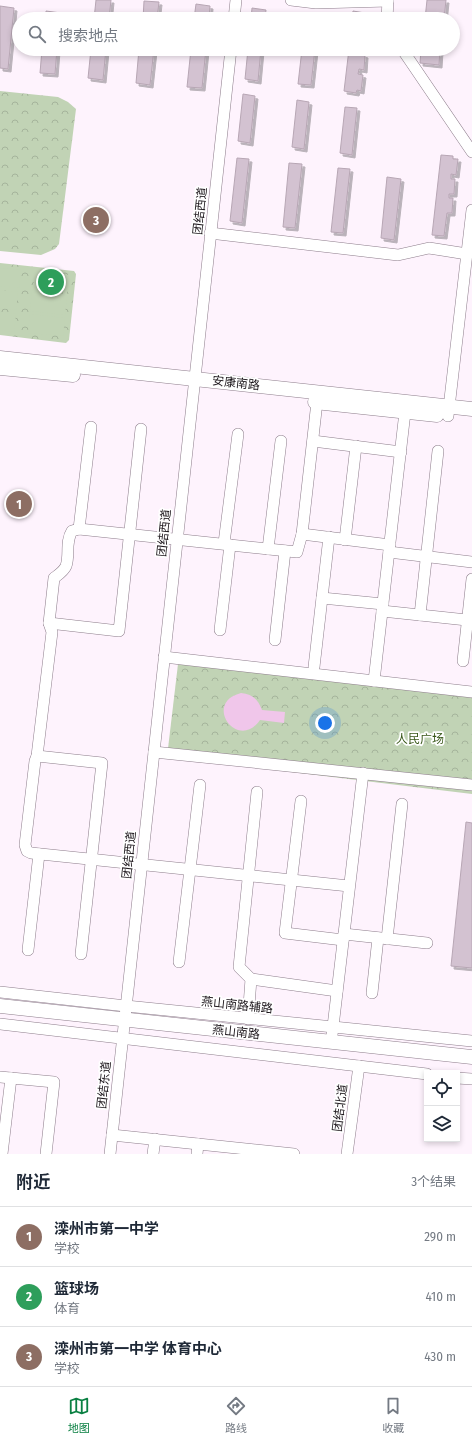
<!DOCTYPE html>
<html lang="zh">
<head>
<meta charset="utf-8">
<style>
  body { margin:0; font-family:"Fira Sans Condensed","Noto Sans SC",sans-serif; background:#f6f6f7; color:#1f2937 }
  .controls { position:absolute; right:12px; bottom:12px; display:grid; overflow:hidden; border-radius:0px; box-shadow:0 2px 6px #0003 }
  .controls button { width:36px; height:36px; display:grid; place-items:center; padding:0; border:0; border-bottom:1px solid #e0e1e3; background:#fff; color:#1f2937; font:20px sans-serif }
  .you { position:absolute; left:325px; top:723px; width:14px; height:14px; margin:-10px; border:3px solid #fff; border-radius:50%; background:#1a73e8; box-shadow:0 0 0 6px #1a73e833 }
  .badge { display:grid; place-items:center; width:26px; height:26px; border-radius:50%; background:#0b8043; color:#fff; font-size:13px; font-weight:700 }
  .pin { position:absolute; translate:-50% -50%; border:2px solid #fff; box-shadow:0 1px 4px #0006 }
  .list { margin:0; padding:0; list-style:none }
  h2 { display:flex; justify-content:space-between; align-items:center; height:52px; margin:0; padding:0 16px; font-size:17px }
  h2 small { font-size:13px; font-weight:400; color:#747a83 }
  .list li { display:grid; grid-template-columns:26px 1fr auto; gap:12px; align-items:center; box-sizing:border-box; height:60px; padding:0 16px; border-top:1px solid #e0e1e3 }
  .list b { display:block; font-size:15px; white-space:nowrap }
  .list p { margin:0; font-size:13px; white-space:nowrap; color:#747a83 }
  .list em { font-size:13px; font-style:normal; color:#747a83 }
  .icon { flex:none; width:22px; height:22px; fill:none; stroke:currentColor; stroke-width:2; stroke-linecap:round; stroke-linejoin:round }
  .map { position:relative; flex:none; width:472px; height:1154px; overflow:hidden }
  .search { position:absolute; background:#fff; box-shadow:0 2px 6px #0003; left:12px; right:12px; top:12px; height:44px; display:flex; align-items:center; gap:10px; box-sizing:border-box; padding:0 14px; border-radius:22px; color:#747a83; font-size:15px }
  .sheet { height:232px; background:#fff }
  nav { display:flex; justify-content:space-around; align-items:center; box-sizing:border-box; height:56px; border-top:1px solid #e0e1e3; background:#fff; font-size:11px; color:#747a83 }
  nav a { display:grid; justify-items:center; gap:2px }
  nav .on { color:#0b8043 }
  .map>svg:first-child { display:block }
  .park { fill:url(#park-crowns) }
  .garden { fill:#c1d3b5 }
  .water { fill:#f0c6ea }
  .building { fill:#d3c2d1; stroke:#b7a6b4; filter:url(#shadow) }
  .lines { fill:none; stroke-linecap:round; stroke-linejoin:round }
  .minor-casing { stroke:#8d7d8b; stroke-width:12 }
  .major-casing { stroke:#8d7d8b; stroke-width:15 }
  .minor { stroke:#fff; stroke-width:11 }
  .major { stroke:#fff; stroke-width:14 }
  .labels { text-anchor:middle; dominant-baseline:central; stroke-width:3.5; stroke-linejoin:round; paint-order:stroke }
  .street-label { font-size:12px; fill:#1c161b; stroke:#fff }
  .park-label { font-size:12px; fill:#375617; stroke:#fff }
</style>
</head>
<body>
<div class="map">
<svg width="472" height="1154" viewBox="0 0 472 1154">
  <defs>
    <pattern id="park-crowns" width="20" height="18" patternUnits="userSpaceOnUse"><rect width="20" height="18" fill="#c1d3b5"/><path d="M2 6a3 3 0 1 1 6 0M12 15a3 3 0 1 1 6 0" fill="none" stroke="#a5b49b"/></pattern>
    <filter id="shadow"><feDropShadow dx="3" dy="3" stdDeviation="0" flood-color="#0004"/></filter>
  </defs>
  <rect width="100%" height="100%" fill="#fef3fd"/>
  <!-- park -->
  <g class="park">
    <path d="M0 91 58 97 68 102 76 109 59 244 55 249 41 255 0 251Z"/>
    <path d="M0 263 74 271 76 274 69 340 66 343 0 335Z"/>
    <path d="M178 664 472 696V794L167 757Z"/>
  </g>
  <!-- garden -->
  <g class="garden">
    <path d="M0 268 21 270 19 288 0 286Z"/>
    <path d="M35 271 69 275 67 293 33 289Z"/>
    <path d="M0 290 18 292 16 310 0 308Z"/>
    <path d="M32 292 67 296 65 315 30 311Z"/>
    <path d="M0 312 16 314 14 332 0 330Z"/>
    <path d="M30 314 65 318 63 336 28 333Z"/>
  </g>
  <!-- water -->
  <path class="water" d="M241 693C252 694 258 699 262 710L285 712 284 723 260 720C238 752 202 703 241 693Z"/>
  <!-- building -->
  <g class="building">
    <path d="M96 0H111L109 19H94Z"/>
    <path d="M427 0H446L444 19H425Z"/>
    <path d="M144 1 159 2 157 19H143Z"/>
    <path d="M196 4 210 6 209 19H194Z"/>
    <path d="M0 6 14 8 8 69 0 68Z"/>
    <path d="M252 8 266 10 265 19H251Z"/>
    <path d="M46 11 61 13 60 19H46Z"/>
    <path d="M353 11 365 13V15L369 16V19H352Z"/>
    <path d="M306 13 319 14V19H305Z"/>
    <path d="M42 49H57L55 74 40 73Z"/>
    <path d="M91 49H106L103 80 88 78Z"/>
    <path d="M139 49H154L150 85 136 83Z"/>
    <path d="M191 49H206L202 88 187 87Z"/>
    <path d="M248 49H261L258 81 245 79Z"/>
    <path d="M302 49H315L311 85 298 84Z"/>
    <path d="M349 49H366V51L361 50V54L365 55 364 70 359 69 358 74 363 75 361 91 357 90 356 93 344 91Z"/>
    <path d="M421 49H440L439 65 420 63Z"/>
    <path d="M243 94 255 96 250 143 238 141Z"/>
    <path d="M297 100 309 102 304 149 292 147Z"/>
    <path d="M345 107 357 108 352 155 340 153Z"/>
    <path d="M441 155 453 156V159H458L456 175 451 174V179H455L454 194H449V198H453L452 213H447L444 236 432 235Z"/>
    <path d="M237 158 249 159 242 223 230 221Z"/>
    <path d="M289 163 302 164 295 228 283 227Z"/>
    <path d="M338 168 350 169 343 233 331 232Z"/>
    <path d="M387 177 401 179 394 240 381 238Z"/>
    <path d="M466 822 472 823V968L451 966Z"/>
  </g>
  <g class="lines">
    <defs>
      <g id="minor">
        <path d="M291 0 316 3 388 1"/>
        <path d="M234 19 236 0"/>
        <path d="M387 19 388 0"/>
        <path d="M402 49 472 152"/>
        <path d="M210 233 398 255 429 248 467 254"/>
        <path d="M317 402 302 534 297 552 79 529 72 531C65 542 70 555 66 566 64 571 58 575 54 578L49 623 52 632 37 756 35 761 25 845 27 851 31 853 349 886"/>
        <path d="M448 416 472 210"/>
        <path d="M313 441 401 452"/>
        <path d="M79 529 91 427"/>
        <path d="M302 534 390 545"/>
        <path d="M345 540 356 446"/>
        <path d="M224 543 238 434"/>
        <path d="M268 549 281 441"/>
        <path d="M389 552 472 562"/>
        <path d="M322 598 383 604"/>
        <path d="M382 611 467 620"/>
        <path d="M420 615 438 451"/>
        <path d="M49 623 119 631 141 429"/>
        <path d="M220 630 230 545"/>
        <path d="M275 640 285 551"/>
        <path d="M164 657 472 692"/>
        <path d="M463 661 472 579"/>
        <path d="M314 667 329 537"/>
        <path d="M374 681 405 412"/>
        <path d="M154 752 472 785"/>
        <path d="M37 756 102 763 81 954"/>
        <path d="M301 801 285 933 343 940"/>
        <path d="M344 934 427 943"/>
        <path d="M387 939 402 804"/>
        <path d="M28 950 39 854"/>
        <path d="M179 962 200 785"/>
        <path d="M251 979 337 991"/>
        <path d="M0 992 126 1006 472 1041"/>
        <path d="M372 993 378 938"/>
        <path d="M248 1019 251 979 239 967 257 792"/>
        <path d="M0 1024 427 1074"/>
        <path d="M332 1035 363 773"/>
        <path d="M0 1077 54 1082 46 1154"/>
        <path d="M457 1078 472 1079"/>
        <path d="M112 1135 294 1154"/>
        <path d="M2 1154 11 1078"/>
        <path d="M110 1154 231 49"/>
        <path d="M153 1154 155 1139"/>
        <path d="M197 1154 198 1144"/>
        <path d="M347 1154 359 1066"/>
      </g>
      <g id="major">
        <path d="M0 358 472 409"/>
        <path d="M0 368 73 375"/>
        <path d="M315 402 437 415"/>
        <path d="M0 1006 472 1057"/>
      </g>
    </defs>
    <!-- minor casing -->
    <use href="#minor" class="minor-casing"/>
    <!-- major casing -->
    <use href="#major" class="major-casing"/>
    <!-- minor -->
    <use href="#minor" class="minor"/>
    <!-- major -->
    <use href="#major" class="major"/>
  </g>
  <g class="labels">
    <!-- street labels -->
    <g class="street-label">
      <text transform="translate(200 211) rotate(-84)">团结西道</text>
      <text transform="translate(236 383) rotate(6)">安康南路</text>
      <text transform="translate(164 533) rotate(-84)">团结西道</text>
      <text transform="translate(129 855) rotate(-84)">团结西道</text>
      <text transform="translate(237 1005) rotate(6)">燕山南路辅路</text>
      <text transform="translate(236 1032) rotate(6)">燕山南路</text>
      <text transform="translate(104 1085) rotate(-84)">团结东道</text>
      <text transform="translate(340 1108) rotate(-83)">团结北道</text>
    </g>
    <!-- park labels -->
    <g class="park-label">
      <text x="420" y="739">人民广场</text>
    </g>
  </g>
</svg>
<div class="controls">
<button><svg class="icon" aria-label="locate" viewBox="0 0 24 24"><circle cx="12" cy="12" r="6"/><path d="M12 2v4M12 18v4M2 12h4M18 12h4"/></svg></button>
<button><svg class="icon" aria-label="layers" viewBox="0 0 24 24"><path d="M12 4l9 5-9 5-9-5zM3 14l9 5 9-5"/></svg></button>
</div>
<div class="you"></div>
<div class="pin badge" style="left:19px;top:504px;background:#8d6e63">1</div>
<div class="pin badge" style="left:51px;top:282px;background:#2e9e5b">2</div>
<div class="pin badge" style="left:96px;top:220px;background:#8d6e63">3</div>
<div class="search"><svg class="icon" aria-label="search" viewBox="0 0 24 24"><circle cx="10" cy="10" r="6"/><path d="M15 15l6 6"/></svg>搜索地点</div>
</div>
<section class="sheet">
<h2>附近<small>3个结果</small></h2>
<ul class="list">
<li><span class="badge" style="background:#8d6e63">1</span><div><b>滦州市第一中学</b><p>学校</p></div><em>290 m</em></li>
<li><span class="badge" style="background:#2e9e5b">2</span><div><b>篮球场</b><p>体育</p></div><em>410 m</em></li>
<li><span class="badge" style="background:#8d6e63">3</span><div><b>滦州市第一中学 体育中心</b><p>学校</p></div><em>430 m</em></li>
</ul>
</section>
<nav>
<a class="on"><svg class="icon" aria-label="map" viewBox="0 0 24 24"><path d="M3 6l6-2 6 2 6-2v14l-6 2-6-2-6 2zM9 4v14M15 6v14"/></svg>地图</a>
<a><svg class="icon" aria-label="directions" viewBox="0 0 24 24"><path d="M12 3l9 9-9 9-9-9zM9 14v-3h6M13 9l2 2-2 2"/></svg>路线</a>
<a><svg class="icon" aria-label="saved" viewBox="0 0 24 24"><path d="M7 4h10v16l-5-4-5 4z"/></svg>收藏</a>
</nav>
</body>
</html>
